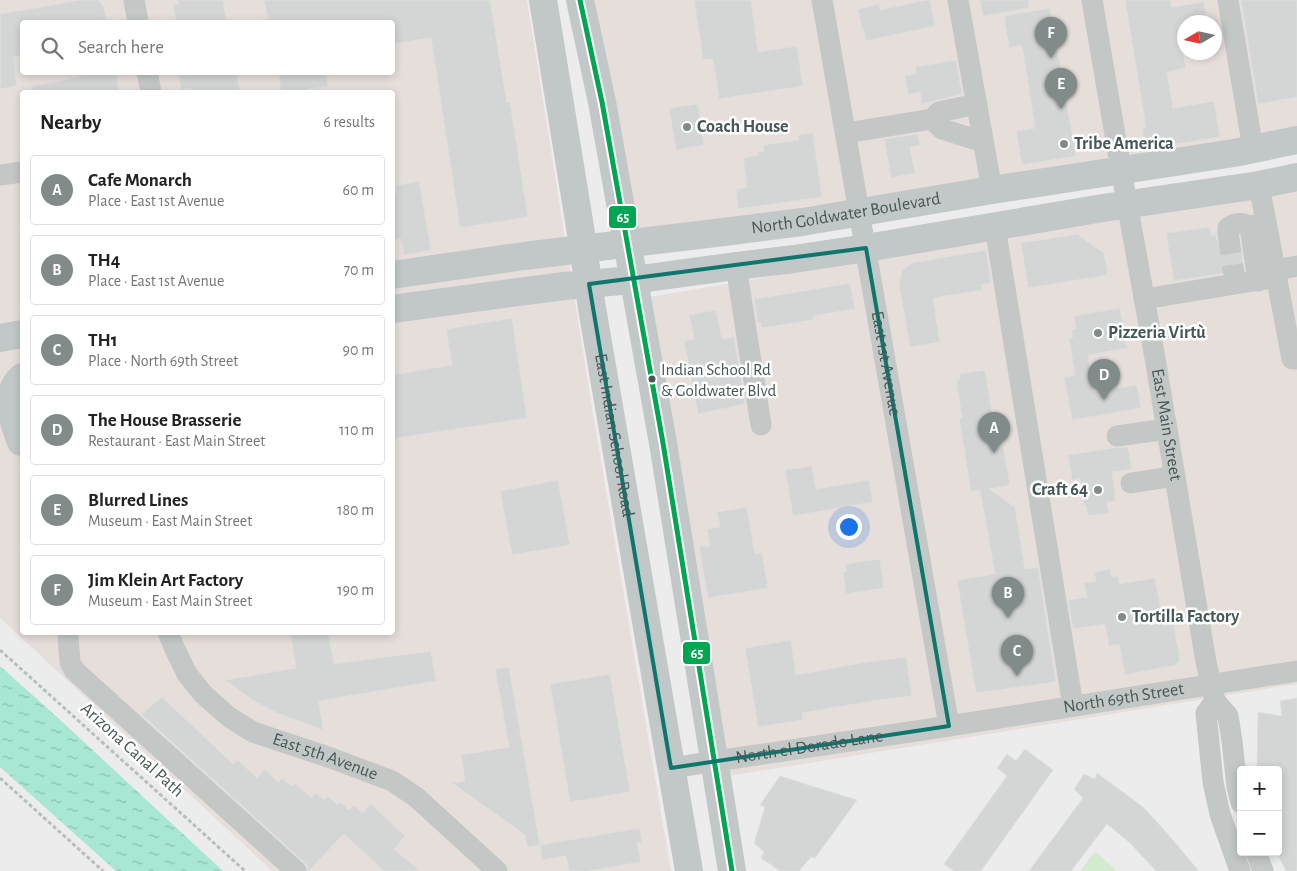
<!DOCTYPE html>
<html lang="en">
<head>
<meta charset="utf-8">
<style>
  body { margin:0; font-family:"Alegreya Sans",sans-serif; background:#f2f2f2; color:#222 }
  .controls { position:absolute; right:15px; bottom:15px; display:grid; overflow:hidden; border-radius:5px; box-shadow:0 2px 8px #0003 }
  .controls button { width:45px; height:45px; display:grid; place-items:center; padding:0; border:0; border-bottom:1px solid #e0e0e0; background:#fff; color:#222; font:25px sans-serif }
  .compass { position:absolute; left:1177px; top:15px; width:45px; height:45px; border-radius:50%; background:#fff; box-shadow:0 2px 8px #0003; rotate:261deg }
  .you { position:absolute; left:848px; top:526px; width:18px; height:18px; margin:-12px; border:4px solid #fff; border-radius:50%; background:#1a73e8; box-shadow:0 0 0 8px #1a73e833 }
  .badge { display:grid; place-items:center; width:32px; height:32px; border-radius:50%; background:#808b8a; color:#fff; font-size:16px; font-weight:700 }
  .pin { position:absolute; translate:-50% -41px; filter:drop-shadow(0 1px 2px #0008) }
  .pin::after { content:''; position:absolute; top:26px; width:18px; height:15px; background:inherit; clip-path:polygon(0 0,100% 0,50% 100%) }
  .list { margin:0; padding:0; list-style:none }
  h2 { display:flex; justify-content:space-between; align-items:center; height:65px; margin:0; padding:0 20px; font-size:21px }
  h2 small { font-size:16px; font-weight:400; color:#767676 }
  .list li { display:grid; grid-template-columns:32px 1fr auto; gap:15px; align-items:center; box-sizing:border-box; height:70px; margin:0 10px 10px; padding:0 10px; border:1px solid #e0e0e0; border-radius:5px }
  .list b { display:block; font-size:19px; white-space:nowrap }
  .list p { margin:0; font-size:16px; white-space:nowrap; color:#767676 }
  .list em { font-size:16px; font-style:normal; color:#767676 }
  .icon { flex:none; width:28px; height:28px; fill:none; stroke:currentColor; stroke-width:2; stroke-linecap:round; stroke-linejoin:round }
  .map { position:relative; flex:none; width:1297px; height:871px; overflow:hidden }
  .search { position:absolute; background:#fff; box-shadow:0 2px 8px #0003; left:20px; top:20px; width:375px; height:55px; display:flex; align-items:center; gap:12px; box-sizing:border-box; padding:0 18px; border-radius:5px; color:#767676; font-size:19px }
  .panel { position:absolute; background:#fff; box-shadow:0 2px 8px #0003; left:20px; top:90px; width:375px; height:545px; border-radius:5px }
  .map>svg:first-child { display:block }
  .commercial { fill:#e6dedb; fill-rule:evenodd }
  .grass { fill:#d4ebd0 }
  .water { fill:url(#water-ripples) }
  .building { fill:#d4d5d5; stroke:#dedfdf }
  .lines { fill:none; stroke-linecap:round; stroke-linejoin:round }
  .minor-tunnel { stroke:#c3c7c6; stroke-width:21; stroke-dasharray:21 11; stroke-linecap:butt }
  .path { stroke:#b5c1b7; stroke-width:3; stroke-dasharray:4 2.5; stroke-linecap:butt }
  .minor { stroke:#c3c8c7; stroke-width:21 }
  .major { stroke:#c2c7c7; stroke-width:28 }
  .bus-1-casing { stroke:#fff; stroke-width:9 }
  .bus-1 { stroke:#00a651; stroke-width:5 }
  .marked { fill:none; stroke:#0f766e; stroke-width:4; stroke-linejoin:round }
  .poi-dot { fill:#808b8a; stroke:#fff; stroke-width:2 }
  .bus-dot { fill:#455756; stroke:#fff; stroke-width:2 }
  .labels { text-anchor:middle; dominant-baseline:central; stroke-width:5; stroke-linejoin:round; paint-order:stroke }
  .bus-label { font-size:17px; fill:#455756; stroke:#fff; text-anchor:start }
  .poi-label { font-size:18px; font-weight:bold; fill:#455756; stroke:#fff; text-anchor:start }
  .street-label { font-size:18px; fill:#455756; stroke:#fff }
  .line-badge { stroke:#fff; stroke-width:2 }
  .badge-label { font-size:14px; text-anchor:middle; font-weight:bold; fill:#fff }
</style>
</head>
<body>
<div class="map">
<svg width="1297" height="871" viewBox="0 0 1297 871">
  <defs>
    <pattern id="water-ripples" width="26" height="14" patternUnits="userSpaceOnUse" patternTransform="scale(1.25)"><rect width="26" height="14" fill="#a8e7d4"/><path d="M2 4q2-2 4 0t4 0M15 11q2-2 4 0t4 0" fill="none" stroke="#8bbeaf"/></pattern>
  </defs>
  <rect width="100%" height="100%" fill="#edecec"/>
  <!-- commercial -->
  <g class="commercial">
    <path d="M0 0H527L592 408 671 871H272L0 618ZM22 22H392V72H22ZM22 92H392V632H22Z"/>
    <path d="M585 0H1224L1248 140 634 233ZM1184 22H1214V52H1184Z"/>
    <path d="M1230 0H1297V130L1254 141Z"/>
    <path d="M1297 187V684L729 776 649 297Z"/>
  </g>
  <!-- grass -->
  <path class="grass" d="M1095 851 1117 871H1080Z"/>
  <!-- water -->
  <path class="water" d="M0 666 57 717 223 871H116L0 767Z"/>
  <!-- building -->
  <g class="building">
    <path d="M80 0H98L104 7 107 22H22V55L13 57 17 86 0 89V14Z"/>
    <path d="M178 0H223L227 22H176L173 5 179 4Z"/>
    <path d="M264 0H490L507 103 510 102 528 217 460 228 431 38 392 44V22H269Z"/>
    <path d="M694 0H751L758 52 797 46 803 86 719 99 713 59 703 60Z"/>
    <path d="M926 0H930L935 26 866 41 864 30H862L858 9 879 4 880 10Z"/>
    <path d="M980 0H1029V8L983 16Z"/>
    <path d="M1125 0H1170L1172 7 1204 2 1207 22H1184V28L1179 29 1186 68 1167 72 1173 108 1214 101 1220 137 1146 149 1142 129 1146 128Z"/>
    <path d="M1241 0H1297V97L1258 104Z"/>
    <path d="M1050 8 1076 156 1022 165 1016 131 1035 128 1022 45 1009 48 1004 16Z"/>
    <path d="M956 60 962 94 922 104 920 92 908 94 905 76 916 74 915 67Z"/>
    <path d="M78 72H116L119 92H33L32 86 79 77Z"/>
    <path d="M178 72H236L240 92H192L191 88 181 90Z"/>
    <path d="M278 72H326L328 86 290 92H281Z"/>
    <path d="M698 104 704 145 676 150 669 108Z"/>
    <path d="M813 133 822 197 738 209 736 189 747 187 743 158 759 155 758 152 764 151 763 145 799 140 798 135Z"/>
    <path d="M918 134 920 145 910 147 915 173 891 178 884 139Z"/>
    <path d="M419 181 431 250 404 255 401 239 392 240V194L397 193 395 186Z"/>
    <path d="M1210 227 1211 236 1216 235 1217 240 1222 244 1228 245 1234 244 1239 238 1244 270 1174 281 1166 233Z"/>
    <path d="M1077 234 1104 253 1108 275 1028 288 1021 243Z"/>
    <path d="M986 250 991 283 981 285 982 290 933 298 940 342 910 347 899 284 902 271 912 263Z"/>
    <path d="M850 283 855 309 813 316V320L762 328 761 323H758L754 299Z"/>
    <path d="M1120 308 1127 348 1088 355 1094 392 1137 385 1141 408 1072 420 1064 377 1075 375 1069 338 1073 337 1071 330 1076 329 1074 316Z"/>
    <path d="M716 310 722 339 734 337 745 404 698 414 684 341 694 339 689 315Z"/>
    <path d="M512 318 527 418 392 439V375L452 365 446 329Z"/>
    <path d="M985 370 992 413 997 412 1010 485 989 489 1015 507 1025 569 1038 567 1056 682 976 693 957 580 995 574 980 490 971 492 959 418H962L956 379H960L959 374Z"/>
    <path d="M1128 447 1132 469 1112 472 1116 501 1107 502 1109 513 1088 516 1086 506H1084L1080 478 1072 480 1068 455 1113 448Z"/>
    <path d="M812 466 816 489 869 480 873 502 793 516 785 470Z"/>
    <path d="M558 480 570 545 512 555 500 491Z"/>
    <path d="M747 507 755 554 762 553 768 588 708 598 699 547 710 546 707 529 720 527 717 512Z"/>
    <path d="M880 559 884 588 846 594 843 572H847L845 564Z"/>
    <path d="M1110 569 1112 577 1118 576 1119 584 1155 578 1161 611 1171 609 1180 660 1176 665 1125 675 1119 644 1109 646 1105 624 1073 629 1068 600 1087 597 1084 583 1096 581 1094 572Z"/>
    <path d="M290 632H328L334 664 431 651 436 681 319 701 323 730 277 713 254 701 225 680 296 668Z"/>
    <path d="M791 640 796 675 860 663 906 657 912 696 872 701 802 713 803 720 758 727 745 648Z"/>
    <path d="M509 667 540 845 527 847 525 835 452 783 465 781 461 755 509 747 495 669Z"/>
    <path d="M610 674 630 792 570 802 550 684Z"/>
    <path d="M162 697 233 764 238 760 257 778 265 769 278 782 282 778 292 786 295 783 311 798 316 793 324 800 328 796 337 805 340 802 349 810 354 805 363 813 371 804 405 836 394 849 420 871H384L344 834 308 871V867L304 862 141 714Z"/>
    <path d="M1297 698V871H1286L1278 855V770H1257L1258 712 1282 716 1280 701Z"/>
    <path d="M1025 749 1053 770 981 871H954L944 864 1007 776 997 768 1007 754 1016 761Z"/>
    <path d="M1097 773 1143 807 1166 832 1199 871H1156L1130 843 1107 824 1071 871H1029L1083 798 1074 789 1084 774 1095 779Z"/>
    <path d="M780 776 857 800 815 858 811 857 799 871H780L761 858 764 852 754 843 765 807 760 805Z"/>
    <path d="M640 828 642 842 637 843 641 862 588 871H569L566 856 542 860 540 845Z"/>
  </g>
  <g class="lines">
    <!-- minor-tunnel -->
    <path class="minor-tunnel" d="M1228 233 1234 275"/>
    <!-- path -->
    <g class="path">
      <path d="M0 650 245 871"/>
      <path d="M0 778 103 871"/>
    </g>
    <!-- minor -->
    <g class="minor">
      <path d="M134 0 138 22"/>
      <path id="s1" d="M822 0 949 726"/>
      <path d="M958 0 992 190"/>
      <path id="s2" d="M1092 0 1121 170 1155 358 1206 662 1215 701 1228 716 1232 741 1237 787 1241 803"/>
      <path d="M1228 0 1253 149"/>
      <path d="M147 72 151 92"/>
      <path d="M932 119 942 129 983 142"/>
      <path d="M846 133 932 119 939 112 977 104"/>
      <path d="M0 175 22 172"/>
      <path d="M1259 185 1292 359H1297"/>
      <path d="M995 227 1073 706"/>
      <path d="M1228 233V228C1235 222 1241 222 1250 226"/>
      <path d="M736 266 761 425"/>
      <path d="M1275 270 1297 266"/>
      <path d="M1258 281 1250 226 1266 223"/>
      <path d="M1144 299 1277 277"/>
      <path d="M1117 436 1167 429"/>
      <path d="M1131 483 1175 476"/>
      <path id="s3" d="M168 632 174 647 187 674 203 694 229 717 253 732 331 758 392 781 416 797 497 871"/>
      <path d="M68 637 70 662 74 670 296 871"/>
      <path d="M1215 701 1206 713 1213 782 1220 814 1240 871"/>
      <path id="s4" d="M671 768 949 726 1297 671"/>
      <path d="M1256 852 1263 871"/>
    </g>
    <!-- major -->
    <g class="major">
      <path id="s5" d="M543 0 580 227 592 308 689 871"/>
      <path d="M580 0 602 102 663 443 732 871"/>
      <path id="s6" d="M392 275 524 256 724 232 802 222 992 190 1234 153 1297 140"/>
      <path d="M392 309 564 286 633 280 736 266 794 259 866 248 1103 208 1259 185 1297 177"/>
      <path d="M0 338 22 334"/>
      <path d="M21 442C13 420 2 396 22 377"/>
    </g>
    <defs>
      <path id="bus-1" d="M580 0 602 102 663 443 732 871"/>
    </defs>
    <!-- bus-1 casing -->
    <use href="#bus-1" class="bus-1-casing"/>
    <!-- bus-1 -->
    <use href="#bus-1" class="bus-1"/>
  </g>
  <!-- marked area -->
  <path class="marked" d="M866 248 949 726 671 768 589 284Z"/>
  <!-- markers -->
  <g class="poi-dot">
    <circle cx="687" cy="127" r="5"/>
    <circle cx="1064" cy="144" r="5"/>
    <circle cx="1098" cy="333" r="5"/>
    <circle cx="1098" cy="490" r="5"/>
    <circle cx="1122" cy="617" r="5"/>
  </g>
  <circle class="bus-dot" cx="652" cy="379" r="4.5"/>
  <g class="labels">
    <!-- bus labels -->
    <g class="bus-label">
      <text x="661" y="369">Indian School Rd<tspan x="661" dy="21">&amp; Goldwater Blvd</tspan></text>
    </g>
    <!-- poi labels -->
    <g class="poi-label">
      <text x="697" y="127">Coach House</text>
      <text x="1074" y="144">Tribe America</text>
      <text x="1108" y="333">Pizzeria Virtù</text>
      <text x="1088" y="490" text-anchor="end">Craft 64</text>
      <text x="1132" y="617">Tortilla Factory</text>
    </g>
    <!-- street labels -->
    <g class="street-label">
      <text stroke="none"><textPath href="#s6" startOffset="458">North Goldwater Boulevard</textPath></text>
      <text stroke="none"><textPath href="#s1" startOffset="369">East 1st Avenue</textPath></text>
      <text stroke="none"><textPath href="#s2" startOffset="431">East Main Street</textPath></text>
      <text stroke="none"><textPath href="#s5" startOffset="441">East Indian School Road</textPath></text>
      <text stroke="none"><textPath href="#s4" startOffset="458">North 69th Street</textPath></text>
      <text stroke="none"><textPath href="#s4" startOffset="140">North el Dorado Lane</textPath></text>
      <text transform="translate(132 750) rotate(42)">Arizona Canal Path</text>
      <text stroke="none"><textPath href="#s3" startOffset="211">East 5th Avenue</textPath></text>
    </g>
  </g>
  <g class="line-badge">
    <rect x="608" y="205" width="29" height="24" rx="5" fill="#00a651"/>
    <rect x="682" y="641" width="29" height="24" rx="5" fill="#00a651"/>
  </g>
  <g class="badge-label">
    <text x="623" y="222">65</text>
    <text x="697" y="658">65</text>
  </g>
</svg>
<div class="controls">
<button>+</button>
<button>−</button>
</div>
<svg class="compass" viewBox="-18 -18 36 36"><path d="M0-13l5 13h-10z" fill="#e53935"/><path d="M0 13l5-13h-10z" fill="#767676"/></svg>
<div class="you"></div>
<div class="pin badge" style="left:994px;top:453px">A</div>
<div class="pin badge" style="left:1008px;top:618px">B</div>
<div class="pin badge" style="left:1017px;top:676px">C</div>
<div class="pin badge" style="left:1104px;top:400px">D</div>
<div class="pin badge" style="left:1061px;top:109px">E</div>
<div class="pin badge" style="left:1051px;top:58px">F</div>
<div class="search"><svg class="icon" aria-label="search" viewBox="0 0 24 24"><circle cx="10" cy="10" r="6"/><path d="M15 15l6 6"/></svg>Search here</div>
<section class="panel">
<h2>Nearby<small>6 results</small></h2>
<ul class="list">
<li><span class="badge">A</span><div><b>Cafe Monarch</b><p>Place · East 1st Avenue</p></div><em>60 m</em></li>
<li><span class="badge">B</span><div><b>TH4</b><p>Place · East 1st Avenue</p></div><em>70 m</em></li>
<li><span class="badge">C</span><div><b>TH1</b><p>Place · North 69th Street</p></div><em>90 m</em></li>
<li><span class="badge">D</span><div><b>The House Brasserie</b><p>Restaurant · East Main Street</p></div><em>110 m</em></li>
<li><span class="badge">E</span><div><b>Blurred Lines</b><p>Museum · East Main Street</p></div><em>180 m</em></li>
<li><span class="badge">F</span><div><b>Jim Klein Art Factory</b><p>Museum · East Main Street</p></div><em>190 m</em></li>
</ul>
</section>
</div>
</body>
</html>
